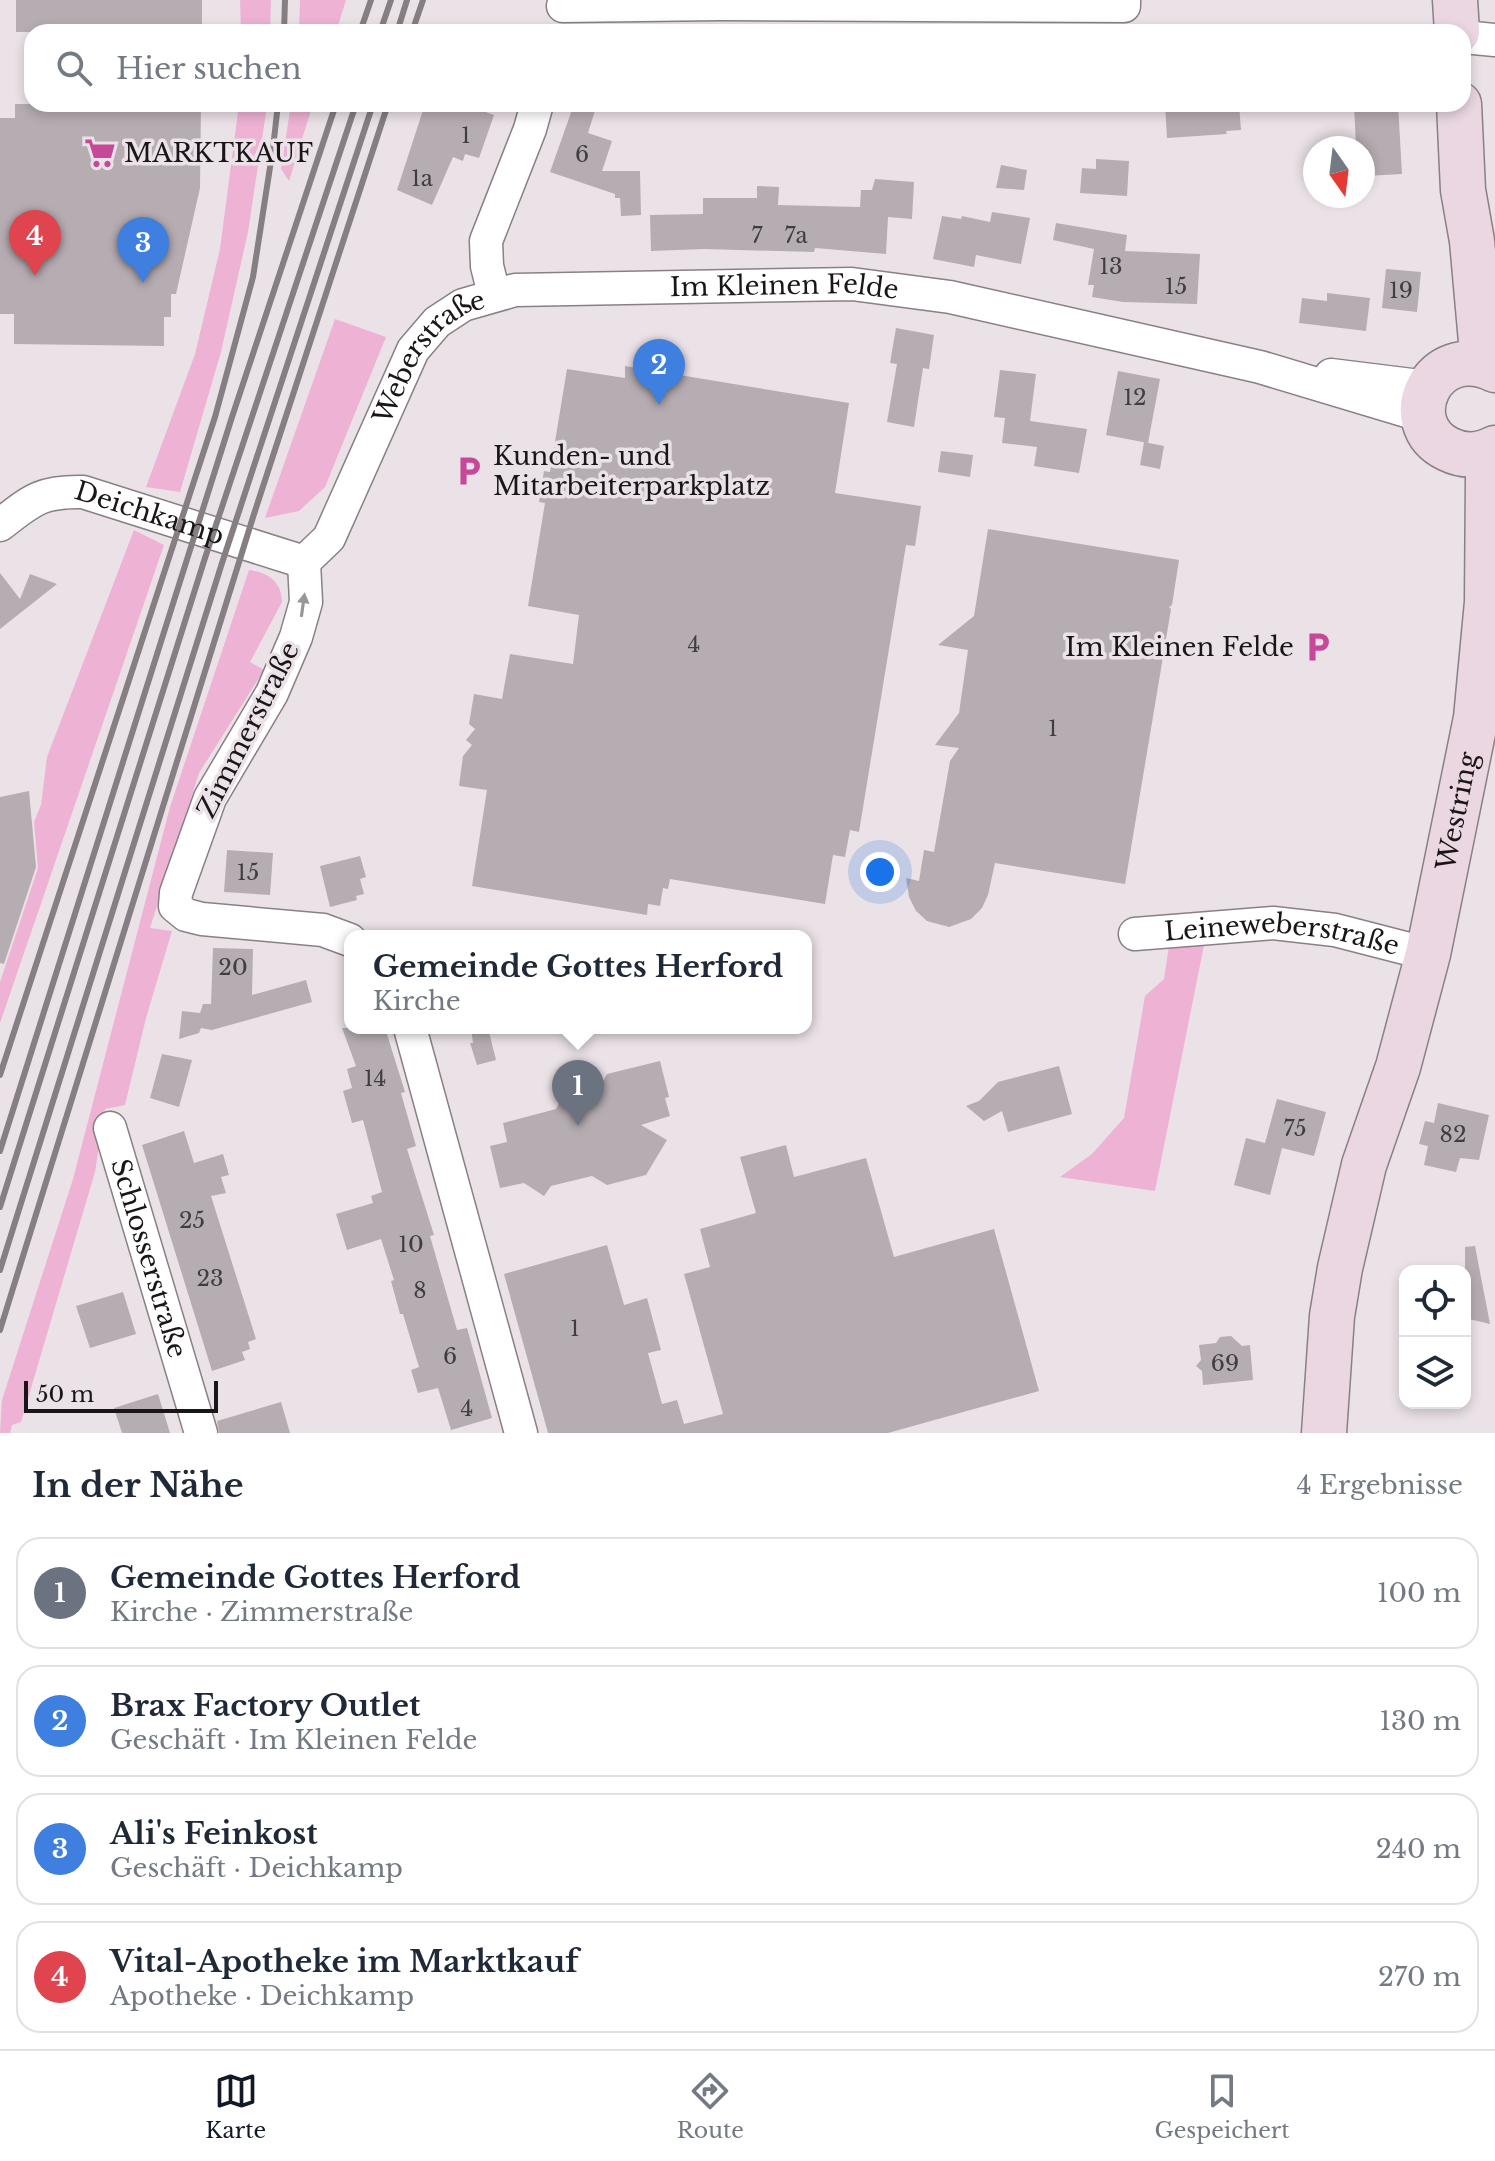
<!DOCTYPE html>
<html lang="de">
<head>
<meta charset="utf-8">
<style>
  body { margin:0; font-family:"Libre Baskerville",serif; background:#f6f6f7; color:#1f2937 }
  .controls { position:absolute; right:24px; bottom:24px; display:grid; overflow:hidden; border-radius:16px; box-shadow:0 4px 12px #0003 }
  .controls button { width:72px; height:72px; display:grid; place-items:center; padding:0; border:0; border-bottom:2px solid #e0e1e3; background:#fff; color:#1f2937; font:40px sans-serif }
  .compass { position:absolute; left:1303px; top:136px; width:72px; height:72px; border-radius:50%; background:#fff; box-shadow:0 4px 12px #0003; rotate:166deg }
  .scale { position:absolute; left:24px; bottom:20px; width:194px; box-sizing:border-box; padding-left:8px; border:4px solid #1a1618; border-top:0; font-size:22px; line-height:28px; white-space:nowrap; color:#1a1618; -webkit-text-stroke:6px #ebe2e7; paint-order:stroke }
  .you { position:absolute; left:880px; top:872px; width:28px; height:28px; margin:-20px; border:6px solid #fff; border-radius:50%; background:#1a73e8; box-shadow:0 0 0 12px #1a73e833 }
  .badge { display:grid; place-items:center; width:52px; height:52px; border-radius:50%; background:#111827; color:#fff; font-size:26px; font-weight:700 }
  .pin { position:absolute; translate:-50% -66px; filter:drop-shadow(0 2px 4px #0008) }
  .pin::after { content:''; position:absolute; top:42px; width:28px; height:24px; background:inherit; clip-path:polygon(0 0,100% 0,50% 100%) }
  .popup { position:absolute; left:344px; top:930px; width:468px; height:104px; box-sizing:border-box; display:grid; place-content:center; border-radius:16px; background:#fff; filter:drop-shadow(0 2px 6px #0005); font-size:26px; white-space:nowrap; color:#747a83 }
  .popup b { font-size:30px; color:#1f2937 }
  .popup::after { content:''; position:absolute; left:50%; top:100%; margin-left:-16px; border:16px solid transparent; border-top-color:#fff }
  .list { margin:0; padding:0; list-style:none }
  h2 { display:flex; justify-content:space-between; align-items:center; height:104px; margin:0; padding:0 32px; font-size:34px }
  h2 small { font-size:26px; font-weight:400; color:#747a83 }
  .list li { display:grid; grid-template-columns:52px 1fr auto; gap:24px; align-items:center; box-sizing:border-box; height:112px; margin:0 16px 16px; padding:0 16px; border:2px solid #e0e1e3; border-radius:24px }
  .list b { display:block; font-size:30px; white-space:nowrap }
  .list p { margin:0; font-size:26px; white-space:nowrap; color:#747a83 }
  .list em { font-size:26px; font-style:normal; color:#747a83 }
  .icon { flex:none; width:44px; height:44px; fill:none; stroke:currentColor; stroke-width:2; stroke-linecap:round; stroke-linejoin:round }
  .map { position:relative; flex:none; width:1495px; height:1433px; overflow:hidden }
  .search { position:absolute; background:#fff; box-shadow:0 4px 12px #0003; left:24px; right:24px; top:24px; height:88px; display:flex; align-items:center; gap:20px; box-sizing:border-box; padding:0 28px; border-radius:24px; color:#747a83; font-size:30px }
  .sheet { height:616px; background:#fff }
  nav { display:flex; justify-content:space-around; align-items:center; box-sizing:border-box; height:112px; border-top:2px solid #e0e1e3; background:#fff; font-size:22px; color:#747a83 }
  nav a { display:grid; justify-items:center; gap:4px }
  nav .on { color:#111827 }
  .map>svg:first-child { display:block }
  .green { fill:#eeb2d4 }
  .building { fill:#b6adb2 }
  .lines { fill:none; stroke-linecap:round; stroke-linejoin:round }
  .street-casing { stroke:#898085; stroke-width:35 }
  .secondary-casing { stroke:#898085; stroke-width:47 }
  .street { stroke:#fff; stroke-width:32 }
  .secondary { stroke:#ead7e2; stroke-width:44 }
  .rail { stroke:#857e82; stroke-width:6 }
  .oneway { fill:#989697 }
  .labels { text-anchor:middle; dominant-baseline:central; stroke-width:7; stroke-linejoin:round; paint-order:stroke }
  .number-label { font-size:22px; fill:#413c3e }
  .poi-label { font-size:26px; fill:#1a1618; stroke:#ebe2e7; text-anchor:start }
  .street-label { font-size:26px; fill:#1a1618; stroke:#ebe2e7 }
</style>
</head>
<body>
<div class="map">
<svg width="1495" height="1433" viewBox="0 0 1495 1433">
  <rect width="100%" height="100%" fill="#ebe2e7"/>
  <!-- green -->
  <g class="green">
    <path d="M240 0H271L270 32H241Z"/>
    <path d="M300 0H346L336 32H299Z"/>
    <path d="M239 104H267V106L248 232 221 352 180 492 146 487 195 354 220 249Z"/>
    <path d="M291 104H313L289 181 281 169Z"/>
    <path d="M335 319 386 337 325 487 299 511 265 518Z"/>
    <path d="M134 530 164 545 0 1023V982L38 868 34 822 41 805 47 757Z"/>
    <path d="M249 570C268 572 282 582 282 602L250 662 264 670 199 773 150 928 172 931 146 1018 125 1105 105 1109 95 1172 21 1422 12 1425 10 1433H0L2 1400 73 1179 170 807Z"/>
    <path d="M1205 940 1155 1191 1060 1177 1092 1154 1124 1118 1145 996 1164 979 1169 946Z"/>
  </g>
  <!-- building -->
  <g class="building">
    <rect x="16" y="0" width="186" height="32"/>
    <path d="M15 104H201L200 188 176 294H171V317H164V346L14 344V314H0V118H15Z"/>
    <path d="M425 104H463L494 115 479 158 465 154 463 161 453 157 432 205 397 190Z"/>
    <path d="M574 104H597L588 133 612 141 602 171H640L641 215 621 216 620 198H615V194L550 172Z"/>
    <path d="M1165 104H1239L1241 130 1226 131 1227 134 1167 138Z"/>
    <path d="M1354 104H1398L1402 174 1366 176 1363 148 1356 146Z"/>
    <path d="M1096 159 1129 161 1127 196 1080 193 1082 168 1096 169Z"/>
    <path d="M1001 165 1027 170 1024 190 996 188Z"/>
    <path d="M875 179 914 182 912 219 888 217 886 254 815 248 814 252 704 249 651 251 650 215 703 214V198H757V186L779 187 778 205 860 207 861 190H872Z"/>
    <path d="M992 212 1030 218 1021 264 976 255 974 267 933 259 942 216 961 219 962 216 990 222Z"/>
    <path d="M1056 223 1127 235 1125 251 1200 254 1197 304 1123 302 1092 297 1094 285H1088L1094 249 1053 240Z"/>
    <path d="M1386 269 1421 272 1417 312 1382 308Z"/>
    <path d="M1327 293 1370 298 1366 331 1299 323 1302 298 1327 301Z"/>
    <path d="M896 328 934 335 929 369 923 368 914 427 887 422 897 364 890 363Z"/>
    <path d="M625 366 849 403 835 493 921 506 915 546 906 545 859 832 850 830 845 857 833 855 825 904 670 879 668 889 663 888 660 906 648 904 647 915 472 886 487 790 459 786 463 756 472 745 466 740 475 729 469 724 474 694 502 699 510 654 573 664 579 615 528 606 545 503 539 502 544 471 550 472 567 369 625 378Z"/>
    <path d="M1000 370 1036 374 1030 421 1087 429 1079 473 1034 466 1037 447 1002 443 1005 418 994 417Z"/>
    <path d="M1118 371 1160 379 1148 443 1106 435Z"/>
    <path d="M1144 442 1164 446 1160 469 1140 465Z"/>
    <path d="M941 451 973 455 970 477 938 472Z"/>
    <path d="M988 529 1179 560 1172 605 1169 607 1171 609 1125 884 995 863 988 895 982 908 971 919 949 927 927 921 916 911 909 897 906 878 919 881 924 850 934 852 950 761 959 748 935 745 959 713 968 650 938 645 974 616Z"/>
    <path d="M0 573 20 599 30 574 57 584 0 629Z"/>
    <path d="M29 791 36 867 4 964 0 963V797Z"/>
    <path d="M227 850 273 853 270 895 224 892Z"/>
    <path d="M360 856 366 877 360 879 364 894 356 896 357 900 330 907 320 866Z"/>
    <path d="M213 948 253 949 252 995 306 980 312 1002 212 1030 201 1028 199 1033 179 1039 182 1011 200 1013 203 1004H211Z"/>
    <path d="M342 1028H385L405 1092 401 1093 416 1146 407 1149 434 1235 430 1236 457 1330 467 1328 492 1418 451 1430 438 1388 418 1393 411 1370 419 1367 403 1314H400L391 1281 394 1280 381 1239 347 1250 336 1214 373 1203 371 1196 382 1192 363 1120 352 1123 343 1091 352 1088 347 1069 356 1066Z"/>
    <path d="M471 1028H488L496 1060 477 1065 470 1043H473Z"/>
    <path d="M162 1054 192 1060 179 1107 150 1098Z"/>
    <path d="M660 1061 669 1097 665 1098 670 1116 641 1125 667 1140 646 1175 607 1185 592 1176 551 1186 544 1196 524 1183 500 1188 490 1146 507 1142 503 1123 556 1109 571 1083 594 1097 607 1074Z"/>
    <path d="M1059 1066 1072 1114 1008 1132 1002 1111 984 1121 966 1106 979 1101 998 1082Z"/>
    <path d="M1277 1099 1326 1112 1314 1156 1282 1148 1270 1195 1234 1185 1246 1138 1265 1143Z"/>
    <path d="M1438 1103 1489 1115 1479 1160 1460 1158 1456 1172 1424 1165 1428 1146 1419 1144 1425 1121 1434 1123Z"/>
    <path d="M184 1131 194 1163 223 1154 229 1175 221 1177 226 1193 211 1196 256 1339 248 1342 250 1349 242 1352 245 1360 212 1371 142 1145Z"/>
    <path d="M786 1145 794 1177 866 1158 894 1257 994 1229 1039 1391 888 1433H548L504 1274 607 1245 624 1305 647 1298 661 1350 648 1353 662 1404 677 1400 684 1424 723 1414 684 1274 710 1267 700 1229 756 1213 740 1157Z"/>
    <path d="M1475 1246 1490 1324 1465 1318V1247Z"/>
    <path d="M123 1292 136 1334 90 1348 76 1306Z"/>
    <path d="M1231 1336 1242 1346 1250 1345 1253 1380 1203 1385 1202 1371 1196 1366 1201 1360 1199 1345 1216 1343 1220 1337Z"/>
    <path d="M158 1394 170 1433H122L114 1408Z"/>
    <path d="M281 1402 290 1433H219L217 1421Z"/>
  </g>
  <g class="lines">
    <defs>
      <g id="street">
        <path d="M563 6 721 4 1124 6V0"/>
        <path d="M1463 37 1495 40"/>
        <path d="M494 294 487 266 486 241 530 129 537 104"/>
        <path d="M1331 375 1428 387"/>
        <path id="s1" d="M0 525C32 500 41 491 83 492L304 562"/>
        <path id="s2" d="M304 562 329 538 413 350 437 322 463 305 515 290 852 284 950 297 1260 367 1423 416"/>
        <path d="M304 562 306 602 296 637 272 693 210 798 176 893 175 906 186 915 202 919 323 930 350 940"/>
        <path id="s3" d="M1135 934 1273 923 1335 930 1428 954"/>
        <path d="M410 1028 521 1433"/>
        <path id="s4" d="M110 1128 201 1433"/>
      </g>
      <g id="secondary">
        <path d="M1455 0 1457 32"/>
        <path d="M1459 104 1463 190 1472 241 1483 364"/>
        <path d="M1495 370C1431 340 1396 424 1448 449 1464 457 1479 456 1495 448"/>
        <path id="s5" d="M1324 1433 1332 1316 1340 1268 1364 1165 1398 1067 1428 954 1476 718 1487 602 1488 476 1492 450"/>
      </g>
    </defs>
    <!-- street casing -->
    <use href="#street" class="street-casing"/>
    <!-- secondary casing -->
    <use href="#secondary" class="secondary-casing"/>
    <!-- street -->
    <use href="#street" class="street"/>
    <!-- secondary -->
    <use href="#secondary" class="secondary"/>
    <!-- rail -->
    <g class="rail">
      <path d="M284 32 285 0"/>
      <path d="M360 32 371 0"/>
      <path d="M380 32 391 0"/>
      <path d="M397 32 407 0"/>
      <path d="M412 32 423 0"/>
      <path d="M0 1075 215 417 253 277 273 148 278 104"/>
      <path d="M0 1151 232 417 336 104"/>
      <path d="M0 1207 205 558 356 104"/>
      <path d="M0 1270 222 563 373 104"/>
      <path d="M0 1330 254 514 388 104"/>
    </g>
  </g>
  <!-- one-way arrows -->
  <defs><path id="oneway-solid" d="M-6-.8H1V-3.2L6.5 0L1 3.2V.8H-6Z" transform="scale(2)"/></defs>
  <use class="oneway" href="#oneway-solid" transform="translate(303 605) rotate(-82)"/>
  <!-- icons -->
  <defs>
    <symbol id="supermarket-bare" viewBox="-9 -9 18 18"><path d="M-6-5.5h2.5l.6 2H6L4.5 2H-2.5L-4.4-4H-6ZM-1.5 3.2a1.3 1.3 0 1 0 .1 0ZM3 3.2a1.3 1.3 0 1 0 .1 0Z" fill="#c64999" stroke="#ebe2e7" stroke-width="2.5" paint-order="stroke"/></symbol>
    <symbol id="parking-bare" viewBox="-9 -9 18 18"><path d="M-3.5-5.5H1a3.5 3.5 0 0 1 0 7H-1V5.5H-3.5ZM-1-3.4V-.6H.8a1.4 1.4 0 0 0 0-2.8Z" fill="#c64999" stroke="#ebe2e7" stroke-width="2.5" paint-order="stroke"/></symbol>
  </defs>
  <g fill-rule="evenodd">
    <use href="#supermarket-bare" x="78" y="131" width="44" height="44"/>
    <use href="#parking-bare" x="447" y="449" width="44" height="44"/>
    <use href="#parking-bare" x="1296" y="625" width="44" height="44"/>
  </g>
  <g class="labels">
    <!-- number labels -->
    <g class="number-label">
      <text x="466" y="135">1</text>
      <text x="582" y="154">6</text>
      <text x="422" y="178">1a</text>
      <text x="757" y="235">7</text>
      <text x="796" y="235">7a</text>
      <text x="1111" y="266">13</text>
      <text x="1176" y="286">15</text>
      <text x="1401" y="290">19</text>
      <text x="1135" y="397">12</text>
      <text x="694" y="644">4</text>
      <text x="1053" y="728">1</text>
      <text x="248" y="872">15</text>
      <text x="233" y="967">20</text>
      <text x="375" y="1078">14</text>
      <text x="1295" y="1128">75</text>
      <text x="1453" y="1134">82</text>
      <text x="192" y="1220">25</text>
      <text x="411" y="1244">10</text>
      <text x="210" y="1278">23</text>
      <text x="420" y="1290">8</text>
      <text x="575" y="1328">1</text>
      <text x="450" y="1356">6</text>
      <text x="1225" y="1363">69</text>
      <text x="467" y="1408">4</text>
    </g>
    <!-- poi labels -->
    <g class="poi-label">
      <text x="124" y="153">MARKTKAUF</text>
      <text x="493" y="456">Kunden- und<tspan x="493" dy="30">Mitarbeiterparkplatz</tspan></text>
      <text x="1294" y="647" text-anchor="end">Im Kleinen Felde</text>
    </g>
    <!-- street labels -->
    <g class="street-label">
      <text stroke="none"><textPath href="#s2" startOffset="632">Im Kleinen Felde</textPath></text>
      <text stroke="none"><textPath href="#s2" startOffset="246">Weberstraße</textPath></text>
      <text stroke="none"><textPath href="#s1" startOffset="162">Deichkamp</textPath></text>
      <text transform="translate(248 730) rotate(-63)">Zimmerstraße</text>
      <text stroke="none"><textPath href="#s5" startOffset="638">Westring</textPath></text>
      <text stroke="none"><textPath href="#s3" startOffset="148">Leineweberstraße</textPath></text>
      <text stroke="none"><textPath href="#s4" startOffset="136">Schlosserstraße</textPath></text>
    </g>
  </g>
</svg>
<div class="controls">
<button><svg class="icon" aria-label="locate" viewBox="0 0 24 24"><circle cx="12" cy="12" r="6"/><path d="M12 2v4M12 18v4M2 12h4M18 12h4"/></svg></button>
<button><svg class="icon" aria-label="layers" viewBox="0 0 24 24"><path d="M12 4l9 5-9 5-9-5zM3 14l9 5 9-5"/></svg></button>
</div>
<svg class="compass" viewBox="-18 -18 36 36"><path d="M0-13l5 13h-10z" fill="#e53935"/><path d="M0 13l5-13h-10z" fill="#747a83"/></svg>
<div class="scale">50 m</div>
<div class="you"></div>
<div class="pin badge" style="left:578px;top:1126px;background:#6b7280">1</div>
<div class="popup"><b>Gemeinde Gottes Herford</b>Kirche</div>
<div class="pin badge" style="left:659px;top:405px;background:#3f7fe0">2</div>
<div class="pin badge" style="left:143px;top:283px;background:#3f7fe0">3</div>
<div class="pin badge" style="left:35px;top:276px;background:#e0444e">4</div>
<div class="search"><svg class="icon" aria-label="search" viewBox="0 0 24 24"><circle cx="10" cy="10" r="6"/><path d="M15 15l6 6"/></svg>Hier suchen</div>
</div>
<section class="sheet">
<h2>In der Nähe<small>4 Ergebnisse</small></h2>
<ul class="list">
<li><span class="badge" style="background:#6b7280">1</span><div><b>Gemeinde Gottes Herford</b><p>Kirche · Zimmerstraße</p></div><em>100 m</em></li>
<li><span class="badge" style="background:#3f7fe0">2</span><div><b>Brax Factory Outlet</b><p>Geschäft · Im Kleinen Felde</p></div><em>130 m</em></li>
<li><span class="badge" style="background:#3f7fe0">3</span><div><b>Ali's Feinkost</b><p>Geschäft · Deichkamp</p></div><em>240 m</em></li>
<li><span class="badge" style="background:#e0444e">4</span><div><b>Vital-Apotheke im Marktkauf</b><p>Apotheke · Deichkamp</p></div><em>270 m</em></li>
</ul>
</section>
<nav>
<a class="on"><svg class="icon" aria-label="map" viewBox="0 0 24 24"><path d="M3 6l6-2 6 2 6-2v14l-6 2-6-2-6 2zM9 4v14M15 6v14"/></svg>Karte</a>
<a><svg class="icon" aria-label="directions" viewBox="0 0 24 24"><path d="M12 3l9 9-9 9-9-9zM9 14v-3h6M13 9l2 2-2 2"/></svg>Route</a>
<a><svg class="icon" aria-label="saved" viewBox="0 0 24 24"><path d="M7 4h10v16l-5-4-5 4z"/></svg>Gespeichert</a>
</nav>
</body>
</html>
